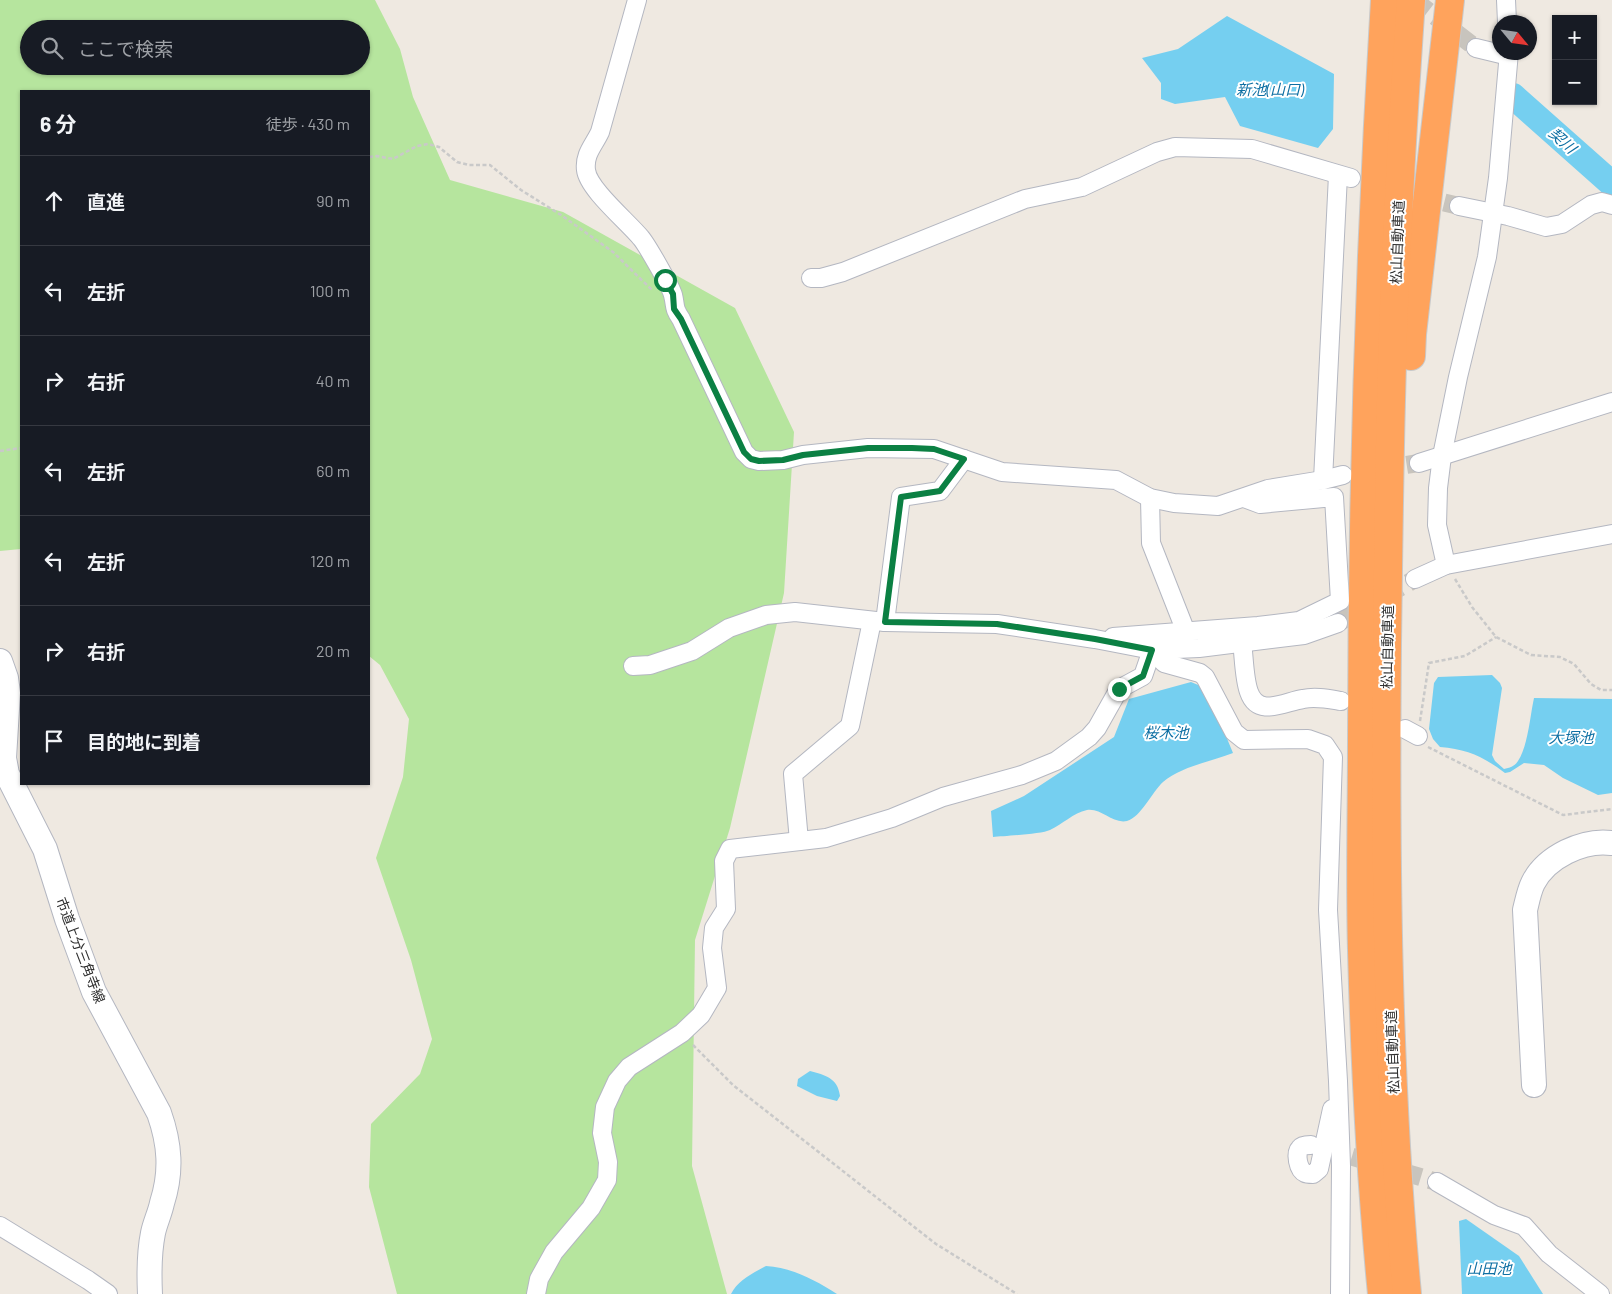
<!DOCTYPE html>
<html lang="ja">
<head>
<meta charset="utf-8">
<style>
  body { margin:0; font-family:Barlow,"Noto Sans JP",sans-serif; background:#20242c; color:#f1f3f6 }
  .controls { position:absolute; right:15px; top:15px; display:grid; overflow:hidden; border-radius:0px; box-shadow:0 1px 4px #0004 }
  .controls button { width:45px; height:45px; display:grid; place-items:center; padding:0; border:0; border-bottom:1px solid #363941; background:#171b24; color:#f1f3f6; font:25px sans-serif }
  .compass { position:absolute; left:1492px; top:15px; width:45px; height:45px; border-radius:50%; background:#171b24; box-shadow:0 1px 4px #0004; rotate:119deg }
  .stop { position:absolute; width:15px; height:15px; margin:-11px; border:4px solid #0b8043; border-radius:50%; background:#fff }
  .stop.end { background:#0b8043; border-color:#fff; box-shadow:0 1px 5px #0008 }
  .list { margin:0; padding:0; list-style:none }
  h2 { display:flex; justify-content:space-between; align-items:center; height:65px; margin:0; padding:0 20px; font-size:21px }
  h2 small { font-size:16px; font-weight:400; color:#9ea1a6 }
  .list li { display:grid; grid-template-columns:32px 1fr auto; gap:15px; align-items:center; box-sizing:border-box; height:90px; padding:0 20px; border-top:1px solid #363941 }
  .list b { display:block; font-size:19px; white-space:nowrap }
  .list em { font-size:16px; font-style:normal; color:#9ea1a6 }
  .icon { flex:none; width:28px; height:28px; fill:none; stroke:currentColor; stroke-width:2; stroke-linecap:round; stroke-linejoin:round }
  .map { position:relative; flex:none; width:1612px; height:1294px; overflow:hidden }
  .search { position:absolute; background:#171b24; box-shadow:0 1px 4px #0004; left:20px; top:20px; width:350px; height:55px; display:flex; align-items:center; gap:12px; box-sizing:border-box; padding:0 18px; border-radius:28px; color:#9ea1a6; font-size:19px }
  .panel { position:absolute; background:#171b24; box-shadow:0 1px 4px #0004; left:20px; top:90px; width:350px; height:695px; border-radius:0px }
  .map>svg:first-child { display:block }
  .green { fill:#b6e59e; fill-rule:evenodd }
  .water { fill:#75cff0 }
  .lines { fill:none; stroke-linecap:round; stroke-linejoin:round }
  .river { stroke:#75cff0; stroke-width:26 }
  .street-tunnel { stroke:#c8c4bd; stroke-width:18; stroke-dasharray:18 9; stroke-linecap:butt }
  .street-casing { stroke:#b4b7c1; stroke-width:20 }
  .secondary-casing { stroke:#b4b7c1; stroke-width:26 }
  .highway-casing { stroke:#c9c9c9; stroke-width:30 }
  .path { stroke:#c9c9c9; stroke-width:2.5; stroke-dasharray:4 2.5; stroke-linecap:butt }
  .street { stroke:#fff; stroke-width:18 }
  .secondary { stroke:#fff; stroke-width:24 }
  .highway { stroke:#ffa35c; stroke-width:28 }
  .route { stroke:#0b8043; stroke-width:6 }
  .labels { text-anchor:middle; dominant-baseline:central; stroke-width:4; stroke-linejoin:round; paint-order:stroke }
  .street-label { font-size:14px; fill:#2e2e2e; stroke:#fff }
  .water-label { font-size:15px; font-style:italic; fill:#0d6fa3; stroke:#fff }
</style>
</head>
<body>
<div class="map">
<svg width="1612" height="1294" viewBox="0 0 1612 1294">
  <rect width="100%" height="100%" fill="#efe9e1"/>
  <!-- green -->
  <path class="green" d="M0 0H375L400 49 413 97 450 180 563 212 735 308 794 432 784 593 730 828 695 940 692 1166 727 1294H397L369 1187 371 1124 420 1074 432 1039 411 960 376 858 403 777 409 719 380 665 369 656V91H21V549L0 551ZM29 29H361V66H29Z"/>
  <!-- water -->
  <g class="water">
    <path d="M1227 16 1334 74 1333 129 1318 148 1240 126 1225 97 1175 104 1161 99V83L1142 58 1178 49Z"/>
    <path d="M1492 675 1500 683 1502 688 1492 755 1495 761 1504 769C1510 768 1515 766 1518 761 1528 746 1530 716 1534 698L1612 699V793L1598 795 1563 778 1544 765 1524 763 1510 772 1505 773C1484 757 1467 749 1440 747L1433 739 1429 729 1434 683 1438 677Z"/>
    <path d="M1191 682 1203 687 1209 695 1233 753C1212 761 1180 767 1163 782 1152 792 1141 817 1127 821 1112 824 1102 808 1087 810 1073 813 1063 824 1050 830 1042 834 1005 836 993 837L991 811 1024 796 1114 737 1129 699Z"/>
    <path d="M810 1071C825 1075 838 1078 840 1096L837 1101 817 1096 797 1086 798 1079Z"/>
    <path d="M1466 1219 1519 1256 1543 1294H1462L1459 1221Z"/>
    <path d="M766 1266C793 1268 815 1280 837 1294H731C738 1280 753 1273 766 1266Z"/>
  </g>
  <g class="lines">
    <!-- river -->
    <path class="river" d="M1513 96 1612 184"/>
    <!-- street-tunnel -->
    <g class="street-tunnel">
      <path d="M1414 0 1476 48"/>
      <path d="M1418 196 1459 206"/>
      <path d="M1380 469 1419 463"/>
      <path d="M1338 623 1415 579"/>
      <path d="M1326 1149 1437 1182"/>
    </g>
    <defs>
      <g id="street">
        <path d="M637 0 600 132C594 145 584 154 586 170 588 189 628 222 641 238 647 245 671 287 673 295 676 307 673 307 681 319L744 452 751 459 759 461 783 460 803 455 868 448 934 449 1002 472 1116 480 1150 498 1174 503 1218 506 1268 489 1323 480 1343 475"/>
        <path d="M1506 0 1507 22"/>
        <path d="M1476 48 1509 56"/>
        <path d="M1459 206 1508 216 1546 227 1562 224 1591 205 1602 202 1612 205"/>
        <path d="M811 278H821L843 272 1025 199 1082 187 1157 152 1175 147 1252 149 1351 178"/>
        <path d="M1419 463 1612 402"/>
        <path d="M1323 480 1338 175"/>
        <path d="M1150 498 1151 543 1186 632"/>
        <path d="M1446 565 1437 525 1438 488 1442 456 1458 377 1487 257 1498 178 1509 52"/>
        <path d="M1415 579 1446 565 1612 534"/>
        <path d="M885 622 901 497 940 491 964 459"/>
        <path d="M1113 637 1258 626 1299 621 1340 601 1334 497 1260 504 1244 498"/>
        <path d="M1242 642C1244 656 1244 679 1249 692 1258 718 1284 702 1303 699 1315 696 1329 699 1341 701"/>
        <path d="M1152 650 1164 663 1200 673 1205 677 1234 732 1244 740 1308 739 1325 745 1333 757 1328 910 1338 1081 1341 1166 1340 1294"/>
        <path d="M633 666 650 665 692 651 729 628 766 615 795 612 885 622 997 624 1095 639 1152 650 1199 648 1304 635 1338 623"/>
        <path d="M1405 729 1418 736"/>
        <path d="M799 841 793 774 850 726 872 621"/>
        <path d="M1311 1145C1308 1145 1302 1145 1300 1148 1295 1153 1298 1170 1305 1173 1307 1174 1311 1174 1313 1174L1319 1169 1332 1109"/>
        <path d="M1437 1182 1494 1215 1524 1226 1549 1254 1600 1294"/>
        <path d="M0 1226 88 1280 108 1294"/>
        <path d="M536 1294 539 1279 554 1252 591 1208 607 1180 608 1162 602 1133 605 1107 617 1081 629 1067 682 1033 701 1015 717 988 712 948 714 928 726 909 724 861 730 849 826 838 892 818 943 797 1022 775 1056 761 1089 737 1097 728 1119 689 1143 676 1152 650"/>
      </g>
      <g id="secondary">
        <path d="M0 661 6 678 8 693 4 758 7 774 45 849 67 919 94 992 159 1113C170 1144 172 1172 162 1203 160 1213 155 1223 153 1233 149 1253 149 1273 150 1294"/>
        <path d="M1534 1085 1525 910C1527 902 1529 891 1533 883 1546 857 1583 839 1612 843"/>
      </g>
      <g id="highway">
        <path d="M1411 356 1412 334 1450 0"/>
        <path d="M1382 1294C1371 1180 1365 1065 1362 950 1360 880 1362 811 1362 741 1362 494 1370 247 1385 0"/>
        <path d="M1407 1294C1387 1078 1385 861 1387 644 1389 503 1390 362 1398 221 1401 147 1406 74 1411 0"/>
      </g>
    </defs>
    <!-- street casing -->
    <use href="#street" class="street-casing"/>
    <!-- secondary casing -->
    <use href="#secondary" class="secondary-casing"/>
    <!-- highway casing -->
    <use href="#highway" class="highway-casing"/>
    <!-- path -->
    <g class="path">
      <path d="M369 157 377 156 393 159 417 146 428 144 439 147 457 162 469 165H490L521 190 561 215 613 252 652 290"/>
      <path d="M0 451 21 448"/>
      <path d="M1455 579 1472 607 1496 637 1531 655 1560 657 1574 664 1591 684 1601 690H1612"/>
      <path d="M1420 721 1429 663 1465 656 1496 637"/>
      <path d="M1428 747 1563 815 1612 809"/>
      <path d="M693 1045 733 1085 936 1244 1017 1294"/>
    </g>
    <!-- street -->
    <use href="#street" class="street"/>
    <!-- secondary -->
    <use href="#secondary" class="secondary"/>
    <!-- highway -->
    <use href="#highway" class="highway"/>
  </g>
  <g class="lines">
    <!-- route -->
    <path class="route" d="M665 280 673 294 674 309 681 319 744 452 751 459 759 461 783 460 803 455 868 448H912L934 449 964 459 940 491 901 497 885 622 997 624 1095 639 1152 650 1143 676 1119 689"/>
  </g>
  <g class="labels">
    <!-- street labels -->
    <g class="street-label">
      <text transform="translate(1397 242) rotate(-88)">松山自動車道</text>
      <text transform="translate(1387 647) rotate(-89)">松山自動車道</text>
      <text transform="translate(81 950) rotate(69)">市道上分三角寺線</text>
      <text transform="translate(1392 1052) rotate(-92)">松山自動車道</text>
    </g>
    <!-- water labels -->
    <g class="water-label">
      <text x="1270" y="89">新池(山口)</text>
      <text transform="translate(1563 140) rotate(42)">契川</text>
      <text x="1166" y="732">桜木池</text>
      <text x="1571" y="737">大塚池</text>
      <text x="1489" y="1268">山田池</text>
    </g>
  </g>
</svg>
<div class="controls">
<button>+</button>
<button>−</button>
</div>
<svg class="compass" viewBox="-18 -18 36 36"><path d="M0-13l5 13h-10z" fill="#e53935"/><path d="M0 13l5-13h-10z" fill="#9ea1a6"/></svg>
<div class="stop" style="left:665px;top:280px"></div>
<div class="stop end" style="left:1119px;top:689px"></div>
<div class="search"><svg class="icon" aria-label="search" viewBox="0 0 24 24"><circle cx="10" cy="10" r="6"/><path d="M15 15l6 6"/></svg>ここで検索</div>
<section class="panel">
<h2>6 分<small>徒歩 · 430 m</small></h2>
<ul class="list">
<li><svg class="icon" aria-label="ahead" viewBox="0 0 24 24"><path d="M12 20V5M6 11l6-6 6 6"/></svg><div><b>直進</b></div><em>90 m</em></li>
<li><svg class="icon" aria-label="left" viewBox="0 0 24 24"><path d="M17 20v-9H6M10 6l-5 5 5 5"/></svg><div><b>左折</b></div><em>100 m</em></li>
<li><svg class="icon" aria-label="right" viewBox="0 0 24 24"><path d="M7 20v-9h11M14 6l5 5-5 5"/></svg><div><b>右折</b></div><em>40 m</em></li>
<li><svg class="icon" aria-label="left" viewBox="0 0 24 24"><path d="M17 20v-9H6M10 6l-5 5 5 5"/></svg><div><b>左折</b></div><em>60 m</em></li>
<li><svg class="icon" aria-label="left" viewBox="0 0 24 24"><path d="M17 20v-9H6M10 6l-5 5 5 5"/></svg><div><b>左折</b></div><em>120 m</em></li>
<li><svg class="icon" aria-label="right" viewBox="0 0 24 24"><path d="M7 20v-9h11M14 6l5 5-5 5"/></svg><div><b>右折</b></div><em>20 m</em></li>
<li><svg class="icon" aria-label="arrive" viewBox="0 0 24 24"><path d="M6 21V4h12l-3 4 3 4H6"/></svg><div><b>目的地に到着</b></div></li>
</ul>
</section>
</div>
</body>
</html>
